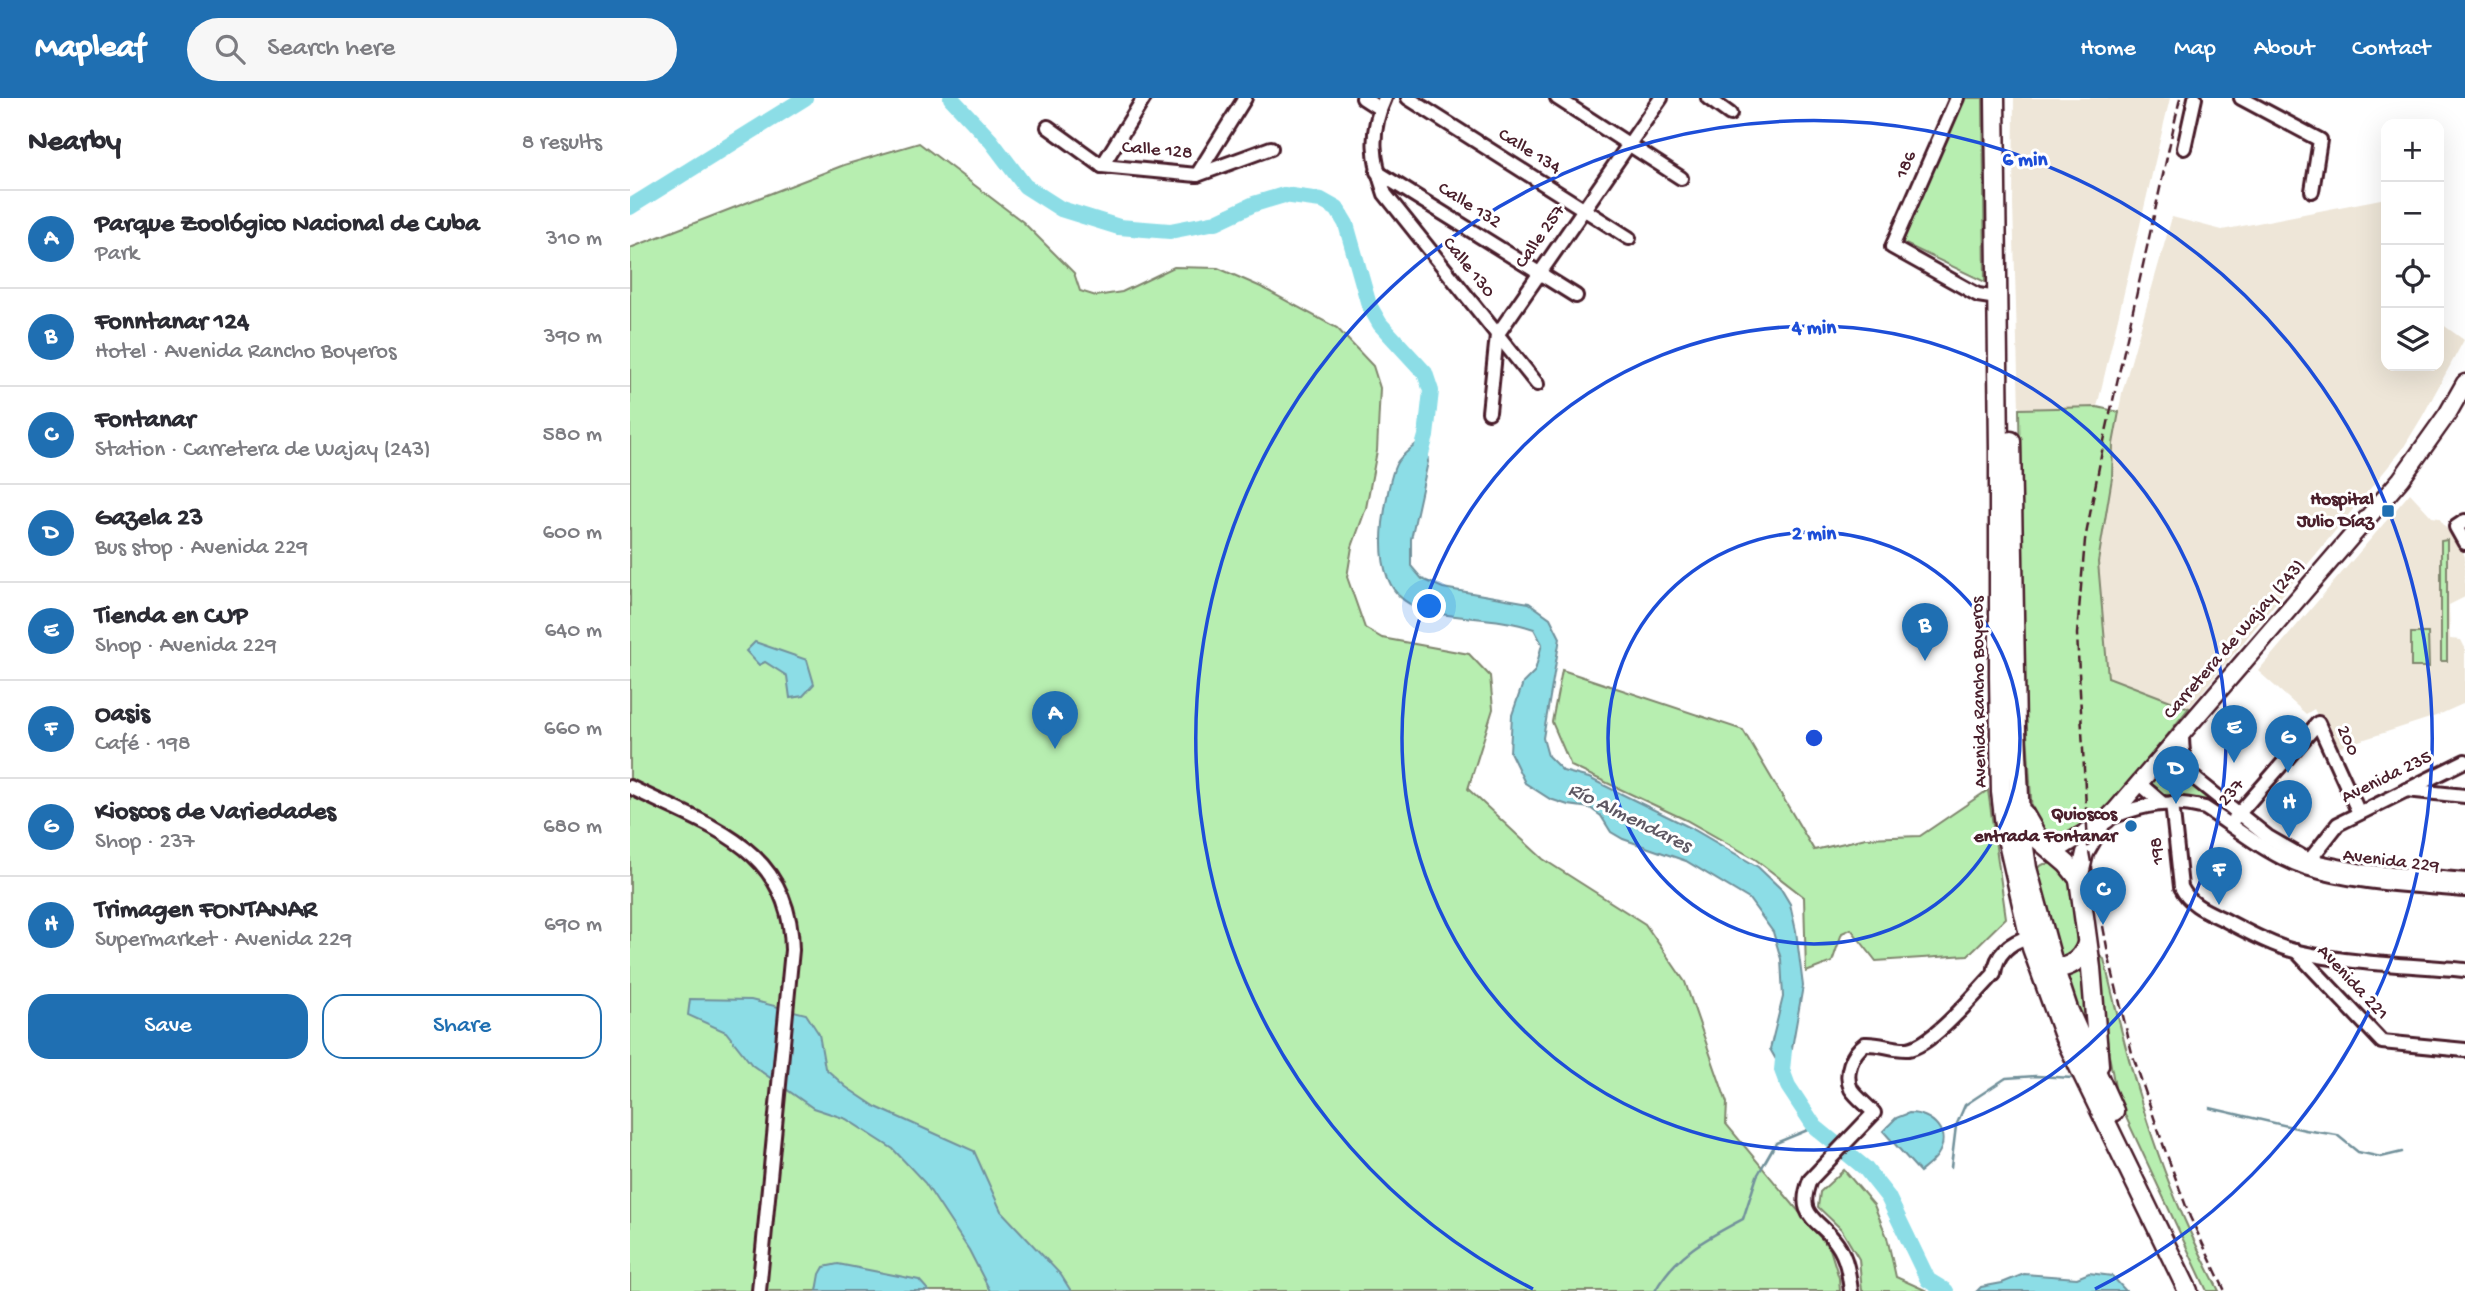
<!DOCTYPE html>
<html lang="en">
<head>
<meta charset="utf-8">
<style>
  body { margin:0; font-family:"Gochi Hand",sans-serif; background:#f7f7f7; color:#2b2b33 }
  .controls { position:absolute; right:21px; top:21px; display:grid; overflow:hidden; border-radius:14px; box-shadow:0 7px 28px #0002 }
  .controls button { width:63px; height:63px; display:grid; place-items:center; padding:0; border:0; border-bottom:2px solid #e1e1e2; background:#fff; color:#2b2b33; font:35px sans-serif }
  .you { position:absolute; left:800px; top:509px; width:24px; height:24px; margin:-18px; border:5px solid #fff; border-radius:50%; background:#1a73e8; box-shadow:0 0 0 10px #1a73e833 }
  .badge { display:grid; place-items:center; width:46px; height:46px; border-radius:50%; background:#1f6fb2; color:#fff; font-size:23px; font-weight:700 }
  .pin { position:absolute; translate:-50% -58px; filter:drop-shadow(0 2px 4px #0008) }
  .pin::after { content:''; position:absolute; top:37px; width:24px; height:21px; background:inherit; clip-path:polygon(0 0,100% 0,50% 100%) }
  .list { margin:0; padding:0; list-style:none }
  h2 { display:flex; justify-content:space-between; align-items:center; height:91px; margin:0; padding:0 28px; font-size:30px }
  h2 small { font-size:23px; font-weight:400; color:#7c7c81 }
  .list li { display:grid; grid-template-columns:46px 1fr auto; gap:21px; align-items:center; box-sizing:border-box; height:98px; padding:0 28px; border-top:2px solid #e1e1e2 }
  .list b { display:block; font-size:26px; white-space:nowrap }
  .list p { margin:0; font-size:23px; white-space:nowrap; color:#7c7c81 }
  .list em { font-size:23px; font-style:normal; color:#7c7c81 }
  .actions { display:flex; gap:14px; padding:21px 28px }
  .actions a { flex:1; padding:16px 0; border:2px solid #1f6fb2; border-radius:21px; text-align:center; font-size:24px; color:#1f6fb2 }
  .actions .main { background:#1f6fb2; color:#fff }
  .icon { flex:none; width:38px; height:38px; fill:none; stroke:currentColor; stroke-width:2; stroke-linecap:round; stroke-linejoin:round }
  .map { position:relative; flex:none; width:1835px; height:1193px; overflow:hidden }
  header { display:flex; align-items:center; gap:42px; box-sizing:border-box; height:98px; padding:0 35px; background:#1f6fb2; color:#fff }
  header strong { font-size:33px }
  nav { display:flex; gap:38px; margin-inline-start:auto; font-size:24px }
  .search { width:490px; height:63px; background:#f7f7f7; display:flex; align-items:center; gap:18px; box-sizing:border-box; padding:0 24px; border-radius:38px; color:#7c7c81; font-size:26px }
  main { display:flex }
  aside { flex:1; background:#fff }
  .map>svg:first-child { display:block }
  .built { fill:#eee6d8 }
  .green { fill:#b7eeb0; stroke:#80866e; stroke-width:2 }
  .water { fill:#8cdde6; stroke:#72919b; stroke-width:2 }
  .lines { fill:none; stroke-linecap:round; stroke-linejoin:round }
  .stream { stroke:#72919b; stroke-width:2.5 }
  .river { stroke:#8cdde6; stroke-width:16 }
  .minor-casing { stroke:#4a1f2b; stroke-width:18 }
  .major-casing { stroke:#4a1f2b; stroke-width:21 }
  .highway-casing { stroke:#4a1f2b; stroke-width:23 }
  .minor { stroke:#fff; stroke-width:12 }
  .major { stroke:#fff; stroke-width:16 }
  .highway { stroke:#fff; stroke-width:18 }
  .rail { stroke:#4a1f2b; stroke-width:2.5; stroke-dasharray:10 5; stroke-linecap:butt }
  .ring { fill:none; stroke:#1d4ed8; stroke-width:3.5 }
  .poi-dot { fill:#1f6fb2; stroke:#fff; stroke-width:2.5 }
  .labels { text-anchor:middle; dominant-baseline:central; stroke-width:6; stroke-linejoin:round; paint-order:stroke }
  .street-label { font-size:19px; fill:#4a1f2b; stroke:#fff }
  .poi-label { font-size:19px; font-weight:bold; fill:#4a1f2b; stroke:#fff; text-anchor:end }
  .water-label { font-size:21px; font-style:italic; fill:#5e5863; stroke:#fff }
  .centre { fill:#1d4ed8; stroke:#fff; stroke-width:3.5 }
  .ring-label { font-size:21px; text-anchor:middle; font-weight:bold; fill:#1d4ed8; stroke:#fff; stroke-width:6; stroke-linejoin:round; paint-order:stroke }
</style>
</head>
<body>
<header>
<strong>Mapleaf</strong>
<div class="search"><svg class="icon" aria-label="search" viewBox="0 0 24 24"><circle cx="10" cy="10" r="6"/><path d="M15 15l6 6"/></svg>Search here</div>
<nav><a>Home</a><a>Map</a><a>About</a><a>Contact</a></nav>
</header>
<main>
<aside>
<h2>Nearby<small>8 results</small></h2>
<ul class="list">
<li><span class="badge">A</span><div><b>Parque Zoológico Nacional de Cuba</b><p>Park</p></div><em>310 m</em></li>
<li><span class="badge">B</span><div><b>Fonntanar 124</b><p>Hotel · Avenida Rancho Boyeros</p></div><em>390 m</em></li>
<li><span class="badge">C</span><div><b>Fontanar</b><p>Station · Carretera de Wajay (243)</p></div><em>580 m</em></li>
<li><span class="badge">D</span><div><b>Gazela 23</b><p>Bus stop · Avenida 229</p></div><em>600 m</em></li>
<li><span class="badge">E</span><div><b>Tienda en CUP</b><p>Shop · Avenida 229</p></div><em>640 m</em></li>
<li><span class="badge">F</span><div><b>Oasis</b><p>Café · 198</p></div><em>660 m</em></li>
<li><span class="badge">G</span><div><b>Kioscos de Variedades</b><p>Shop · 237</p></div><em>680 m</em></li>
<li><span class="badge">H</span><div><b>Trimagen FONTANAR</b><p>Supermarket · Avenida 229</p></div><em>690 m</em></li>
</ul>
<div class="actions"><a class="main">Save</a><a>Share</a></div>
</aside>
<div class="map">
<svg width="1835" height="1193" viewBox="0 0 1835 1193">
  <rect width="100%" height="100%" fill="#fff"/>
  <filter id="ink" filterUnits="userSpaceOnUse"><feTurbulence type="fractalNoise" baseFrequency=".0143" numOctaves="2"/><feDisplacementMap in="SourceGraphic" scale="14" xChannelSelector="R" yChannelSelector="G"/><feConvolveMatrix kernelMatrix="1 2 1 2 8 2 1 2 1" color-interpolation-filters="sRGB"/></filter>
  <g filter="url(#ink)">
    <!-- built -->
    <g class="built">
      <path d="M1384 0H1540L1467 309 1389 311 1383 107Z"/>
      <path d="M1756 100V268H1809V224L1834 242 1792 319 1772 352 1559 610 1478 579 1468 464 1482 380 1483 346 1492 295 1542 119 1592 132Z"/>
      <path d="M1780 395 1802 419 1809 420 1821 437 1827 438 1835 459V499L1819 507 1820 541 1831 542 1835 550V605L1806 618 1704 651 1684 611 1676 616 1628 573Z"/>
    </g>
    <!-- green -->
    <g class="green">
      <path d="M1334 0H1353L1355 184 1269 143Z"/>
      <path d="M289 45 393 124 444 175 450 193 466 198 492 194 544 169 588 170 631 189 707 230 743 268 750 290 747 353 736 410 722 449 717 479 735 530 752 540 839 556 860 578 863 611 838 691 913 761 1015 826 1055 884 1097 1005 1096 1026 1200 1151 1209 1180 1210 1193H0V150L214 67Z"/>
      <path d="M1467 309 1489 314 1483 346 1482 380 1468 464 1478 579 1559 610C1534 640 1467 733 1433 742 1417 746 1408 726 1402 716L1393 569 1389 311Z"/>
      <path d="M1817 442V563H1811V443Z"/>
      <path d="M1781 535H1798L1799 569H1781Z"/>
      <path d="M932 572 1113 632 1184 752 1236 740 1290 738 1358 692 1376 820 1338 857 1246 863 1221 831 1212 835 1202 864 1176 874 1174 799 1125 761 1056 722 941 668 922 624Z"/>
      <path d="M1527 676 1556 679 1597 714 1595 716 1571 703 1525 695 1519 688 1521 681Z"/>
      <path d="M1414 766H1425L1439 780 1441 787 1447 847 1444 855 1429 863 1403 772Z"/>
      <path d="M1471 859 1474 861C1494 947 1516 1034 1552 1116 1563 1142 1576 1167 1589 1193H1577L1487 1000 1479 957 1470 887Z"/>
      <path d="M1451 866 1459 929 1457 933 1433 876Z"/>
      <path d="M1214 1072 1244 1107 1257 1139 1266 1179 1297 1193H1232L1229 1161 1211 1131 1188 1109 1190 1094Z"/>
    </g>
    <!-- water -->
    <g class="water">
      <path d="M796 338 798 364 781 441V468L792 481 813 490 899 505 920 520 930 540 913 640 918 658 933 673 959 680 1061 730 1128 769 1151 791 1160 806 1166 833 1173 888 1162 950 1152 972 1140 951 1153 899 1151 861 1143 834 1119 801 1056 763 993 741 981 734 971 718 960 710 938 707 920 701 895 685 880 654 882 617 893 585 905 573 912 546 904 531C831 506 741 543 753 425 755 410 760 374 768 363 775 354 787 346 796 338Z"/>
      <path d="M125 544 177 562 184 586 173 598 160 600 157 578 135 564 129 567 116 553Z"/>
      <path d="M60 901 121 902 176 916 189 936 195 970 216 989 246 1009 344 1053 371 1113 431 1177 441 1193H360L339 1152 295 1085 263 1051 216 1021 183 1010 122 967 96 934 58 917Z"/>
      <path d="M1279 1015C1302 1015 1323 1035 1307 1058 1303 1064 1296 1069 1290 1074L1253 1033 1266 1020Z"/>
      <path d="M208 1166 289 1182 299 1193H187L190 1176 194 1169Z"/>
      <path d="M1459 1175 1482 1178 1496 1193H1347L1351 1189 1372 1185 1394 1176 1447 1180Z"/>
    </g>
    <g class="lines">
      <!-- stream -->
      <g class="stream">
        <path d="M1580 1010 1675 1032 1707 1037 1728 1054 1751 1059 1772 1054"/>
        <path d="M1321 1069 1326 1028 1335 1007 1376 980 1406 978 1443 980"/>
        <path d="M1025 1193C1046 1156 1075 1141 1113 1121L1127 1078 1146 1045 1185 1029"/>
      </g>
      <!-- river -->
      <g class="river">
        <path d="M321 0 361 43 395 88 431 111 489 129 540 133 586 124 624 106 654 97 691 102 707 111 716 126 739 207 750 226 795 275 801 293 796 338 790 359"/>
        <path d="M0 109 175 0"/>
        <path d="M1154 952 1152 972 1158 988 1185 1029 1235 1070 1258 1099 1298 1182 1316 1193"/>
      </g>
      <defs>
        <g id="minor">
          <path d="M733 0 750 11"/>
          <path d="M755 0C739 34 743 62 755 96L907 286"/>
          <path d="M778 0 999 140"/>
          <path d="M927 0 1051 80"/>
          <path d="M1078 0 1100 16"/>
          <path d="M1327 0 1262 149 1348 197 1367 200"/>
          <path d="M1611 0 1690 42 1682 93"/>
          <path d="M418 29 472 68 567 77 641 50"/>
          <path d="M1554 50 1565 0"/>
          <path d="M472 68 514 0"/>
          <path d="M747 74 946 198"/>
          <path d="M567 77 615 0"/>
          <path d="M859 314 867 237 1031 0"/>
          <path d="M1835 423 1826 429 1835 445"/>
          <path d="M1552 635C1552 651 1553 665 1563 679"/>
          <path d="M1522 670 1544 672 1563 679 1638 739 1678 762 1732 773 1835 782"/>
          <path d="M1509 685 1532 705"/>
          <path d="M0 689C77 728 161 748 162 852L129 1193"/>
          <path d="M1776 692 1835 698"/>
          <path d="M1542 705 1551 789C1560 807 1576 813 1593 821 1616 833 1643 848 1668 854 1722 866 1780 867 1835 872"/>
          <path d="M1482 719C1514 706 1542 701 1575 710 1608 731 1639 758 1676 770 1727 786 1782 787 1835 792"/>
          <path d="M1605 720 1688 625 1729 715"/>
          <path d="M1675 768 1708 726 1835 663"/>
          <path d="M1666 853 1752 944 1835 952"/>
          <path d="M1221 1193C1219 1177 1217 1160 1207 1146 1189 1120 1165 1120 1180 1082L1244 1015C1238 1008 1226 999 1221 991 1214 975 1222 955 1235 946 1250 945 1263 952 1278 951 1302 948 1346 895 1364 876 1366 856 1380 844 1399 839"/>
        </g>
        <g id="major">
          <path d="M1424 754 1476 722 1485 713 1771 381 1818 315 1835 285"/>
          <path d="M1449 781 1455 755 1470 729"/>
        </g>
        <g id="highway">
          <path d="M1365 0 1369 352V579L1371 694 1376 736 1402 850 1434 938 1558 1193"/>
          <path d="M1381 343 1386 632 1390 722 1397 770 1424 869 1438 911 1484 1013"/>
          <path d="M1394 716 1409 742 1437 766 1449 781 1461 870 1469 967"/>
          <path d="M1415 866C1433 875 1451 865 1457 846"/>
        </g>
      </defs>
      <!-- minor casing -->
      <use href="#minor" class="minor-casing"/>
      <!-- major casing -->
      <use href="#major" class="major-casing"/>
      <!-- highway casing -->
      <use href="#highway" class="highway-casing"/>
      <!-- minor -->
      <use href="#minor" class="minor"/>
      <!-- major -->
      <use href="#major" class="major"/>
      <!-- highway -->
      <use href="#highway" class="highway"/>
      <!-- rail -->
      <path class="rail" d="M1550 0 1474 343 1455 442 1447 536 1458 748 1479 860 1502 955 1534 1049 1560 1119 1595 1193"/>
    </g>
  </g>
  <!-- distance rings -->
  <g class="ring">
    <circle cx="1184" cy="640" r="206"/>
    <circle cx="1184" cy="640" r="412"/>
    <path d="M903 1191A618 618 0 1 1 1465 1191"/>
  </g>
  <!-- markers -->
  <g class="poi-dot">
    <rect x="1751" y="406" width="14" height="14" rx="3.5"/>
    <circle cx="1501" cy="728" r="7"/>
  </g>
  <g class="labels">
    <!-- street labels -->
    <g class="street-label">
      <text transform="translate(527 53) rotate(5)">Calle 128</text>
      <text transform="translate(899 54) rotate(32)">Calle 134</text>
      <text transform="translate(1277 67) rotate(-67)">186</text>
      <text transform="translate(839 108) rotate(32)">Calle 132</text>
      <text transform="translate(911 139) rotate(-55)">Calle 257</text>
      <text transform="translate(838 170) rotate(51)">Calle 130</text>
      <text transform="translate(1605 542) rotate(-49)">Carretera de Wajay (243)</text>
      <text transform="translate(1350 594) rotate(-91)">Avenida Rancho Boyeros</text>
      <text transform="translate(1717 643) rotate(66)">200</text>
      <text transform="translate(1757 680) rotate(-26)">Avenida 235</text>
      <text transform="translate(1602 695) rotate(-50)">237</text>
      <text transform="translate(1528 753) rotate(-96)">198</text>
      <text transform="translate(1761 764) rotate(7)">Avenida 229</text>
      <text transform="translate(1722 885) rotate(47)">Avenida 221</text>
    </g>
    <!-- poi labels -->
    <g class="poi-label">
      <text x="1744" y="402">Hospital<tspan x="1744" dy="22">Julio Díaz</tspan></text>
      <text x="1487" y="717">Quioscos<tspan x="1487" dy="22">entrada Fontanar</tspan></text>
    </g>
    <!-- water labels -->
    <g class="water-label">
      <text transform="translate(999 721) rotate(26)">Río Almendares</text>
    </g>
  </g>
  <circle cx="1184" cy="640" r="10" class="centre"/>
  <g class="ring-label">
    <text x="1395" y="67">6 min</text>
    <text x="1184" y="235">4 min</text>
    <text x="1184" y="441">2 min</text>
  </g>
</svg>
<div class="controls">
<button>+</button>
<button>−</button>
<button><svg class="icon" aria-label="locate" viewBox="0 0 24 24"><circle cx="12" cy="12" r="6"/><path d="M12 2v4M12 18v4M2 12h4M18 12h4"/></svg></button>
<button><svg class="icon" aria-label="layers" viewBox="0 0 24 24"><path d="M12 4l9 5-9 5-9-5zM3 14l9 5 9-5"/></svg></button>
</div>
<div class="you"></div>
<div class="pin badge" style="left:425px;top:651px">A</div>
<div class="pin badge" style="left:1295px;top:563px">B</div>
<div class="pin badge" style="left:1473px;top:827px">C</div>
<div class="pin badge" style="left:1546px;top:706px">D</div>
<div class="pin badge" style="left:1604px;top:665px">E</div>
<div class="pin badge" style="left:1589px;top:807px">F</div>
<div class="pin badge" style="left:1658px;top:675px">G</div>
<div class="pin badge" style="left:1659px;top:740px">H</div>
</div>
</main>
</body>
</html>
